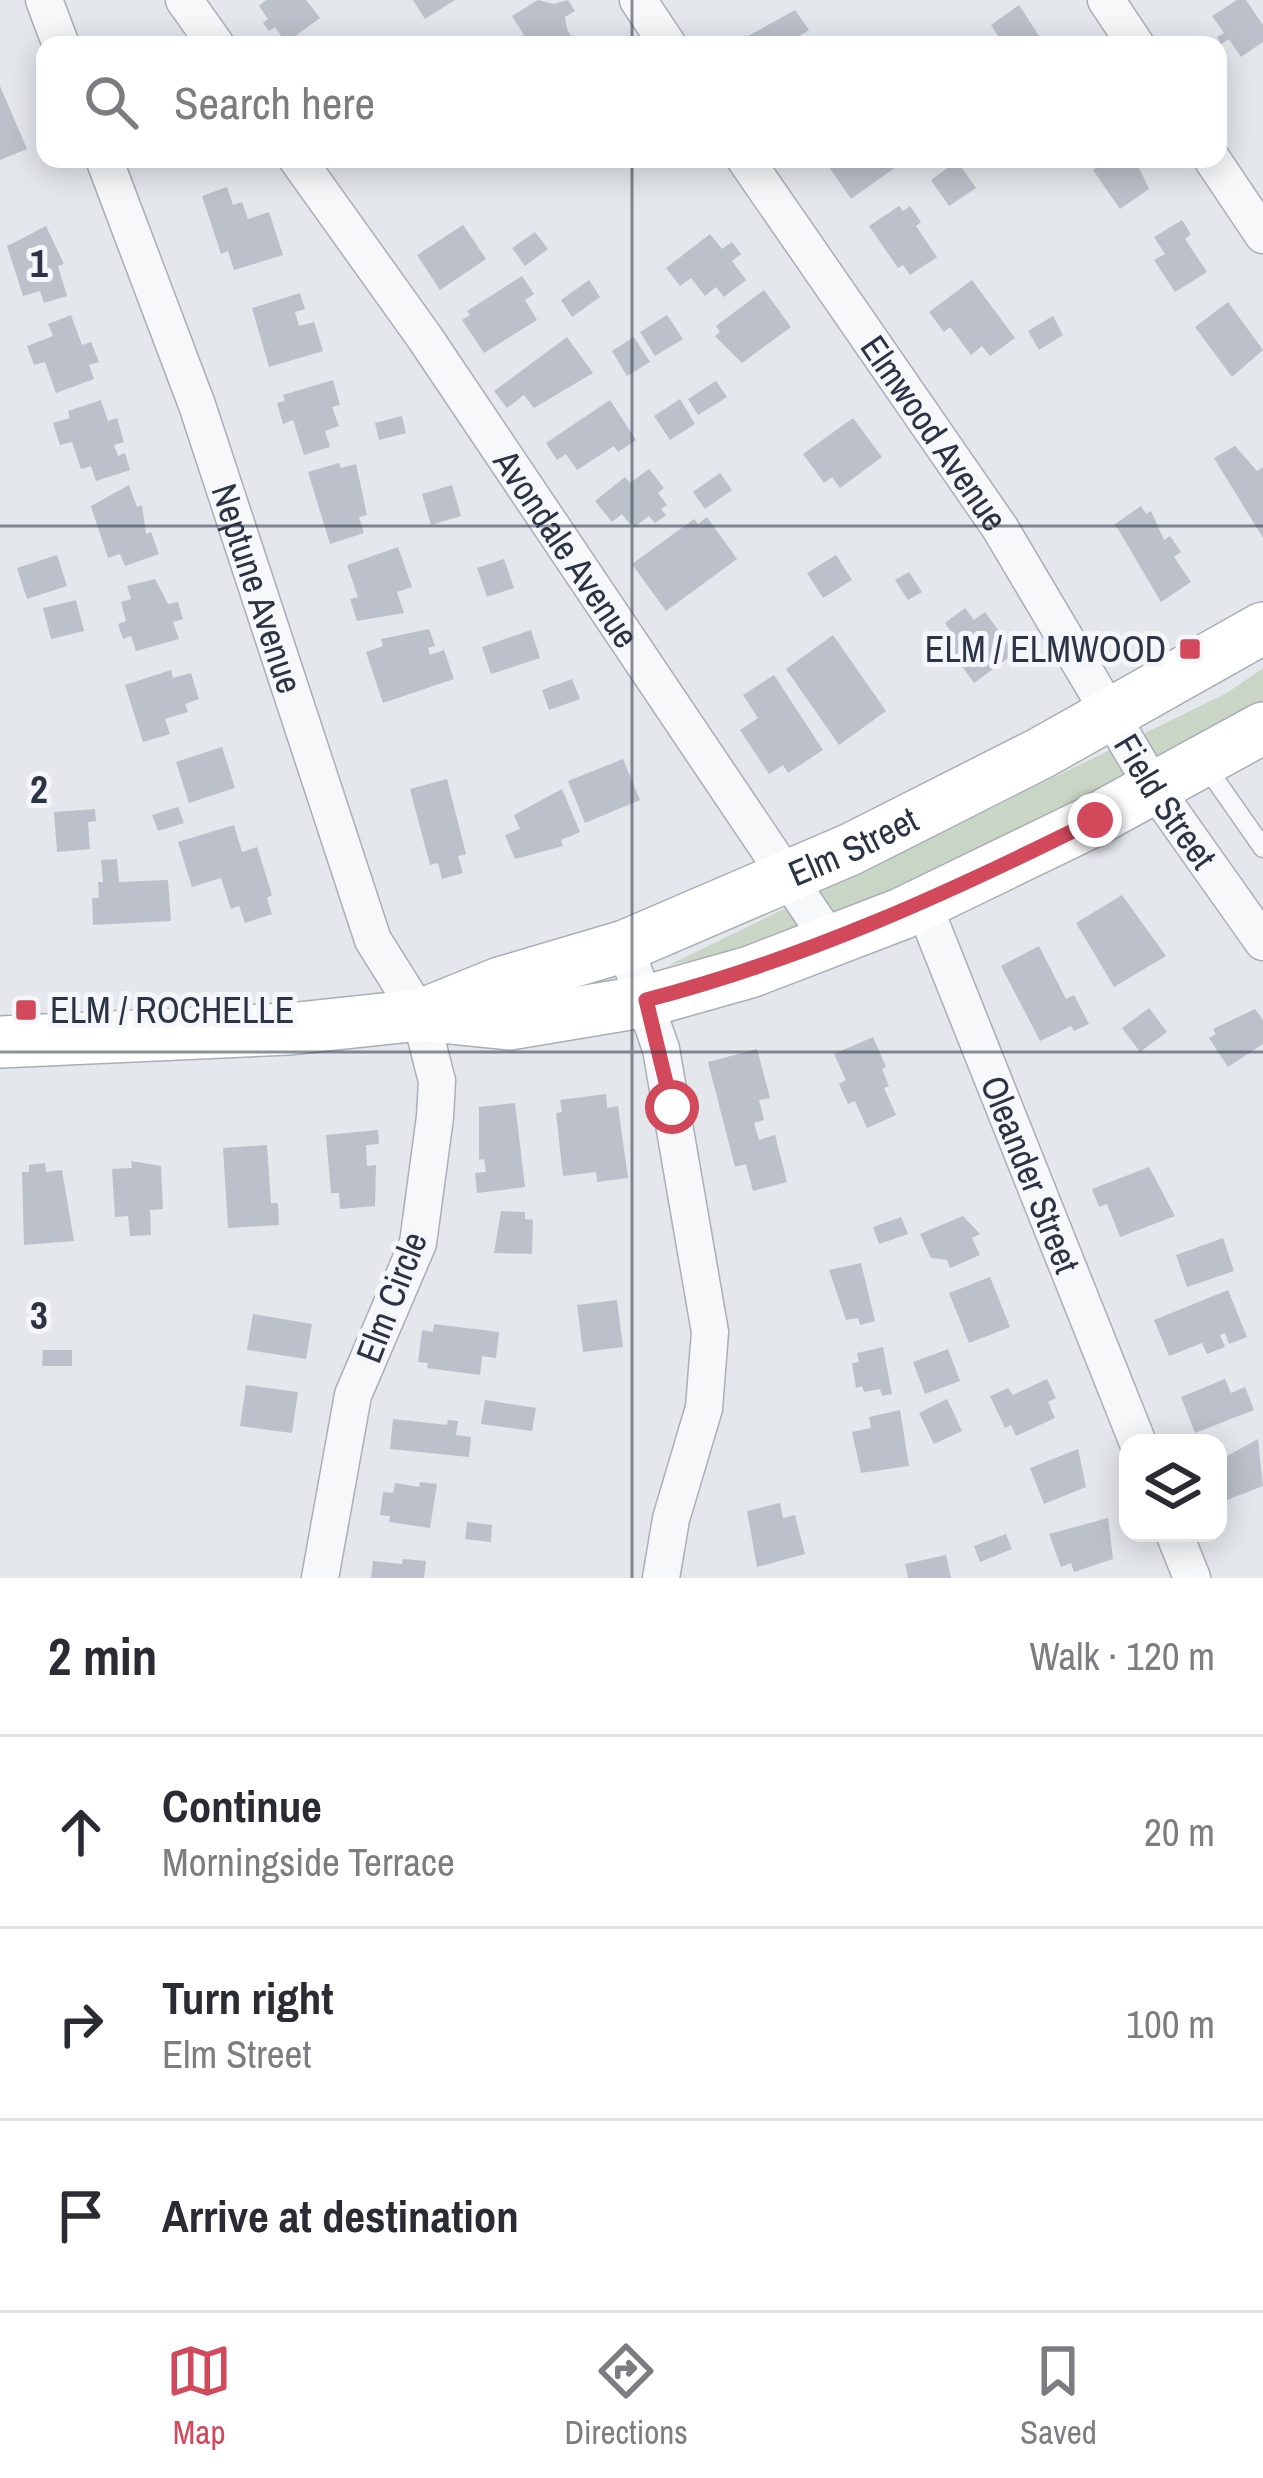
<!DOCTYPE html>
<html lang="en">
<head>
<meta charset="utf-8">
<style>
  body { margin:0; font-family:"Archivo Narrow",sans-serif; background:#f7f7f7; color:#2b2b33 }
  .controls { position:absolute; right:36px; bottom:36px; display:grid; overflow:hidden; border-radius:24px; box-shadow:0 6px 30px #0003 }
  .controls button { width:108px; height:108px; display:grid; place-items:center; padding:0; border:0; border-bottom:3px solid #e1e1e2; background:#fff; color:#2b2b33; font:60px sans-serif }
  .stop { position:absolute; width:36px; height:36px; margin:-27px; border:9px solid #d1495b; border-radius:50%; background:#fff }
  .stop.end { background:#d1495b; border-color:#fff; box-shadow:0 3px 12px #0008 }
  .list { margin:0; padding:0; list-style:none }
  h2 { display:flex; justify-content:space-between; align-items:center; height:156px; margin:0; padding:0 48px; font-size:51px }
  h2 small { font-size:39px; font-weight:400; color:#7c7c81 }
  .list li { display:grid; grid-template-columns:78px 1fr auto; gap:36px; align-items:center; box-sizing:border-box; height:192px; padding:0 48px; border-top:3px solid #e1e1e2 }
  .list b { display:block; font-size:45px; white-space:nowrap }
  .list p { margin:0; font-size:39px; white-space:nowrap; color:#7c7c81 }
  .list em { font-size:39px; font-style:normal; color:#7c7c81 }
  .icon { flex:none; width:66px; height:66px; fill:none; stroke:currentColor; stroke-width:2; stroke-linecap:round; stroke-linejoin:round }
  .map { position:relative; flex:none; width:1263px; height:1578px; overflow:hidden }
  .search { position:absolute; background:#fff; box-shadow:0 6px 30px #0003; left:36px; right:36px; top:36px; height:132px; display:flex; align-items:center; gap:30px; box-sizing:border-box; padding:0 42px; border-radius:24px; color:#7c7c81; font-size:45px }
  .sheet { height:732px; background:#fff }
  nav { display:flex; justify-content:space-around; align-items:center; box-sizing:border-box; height:168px; border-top:3px solid #e1e1e2; background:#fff; font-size:33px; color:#7c7c81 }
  nav a { display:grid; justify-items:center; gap:6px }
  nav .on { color:#d1495b }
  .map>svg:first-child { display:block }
  .green { fill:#c9d6c5 }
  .building { fill:#bbc0ca }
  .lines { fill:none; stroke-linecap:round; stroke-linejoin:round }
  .service-casing { stroke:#a9aeb7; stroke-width:21 }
  .minor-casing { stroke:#a9aeb7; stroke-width:39 }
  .secondary-casing { stroke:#a9aeb7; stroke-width:54 }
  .service { stroke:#f7f8fa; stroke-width:18 }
  .minor { stroke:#f7f8fa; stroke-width:36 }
  .secondary { stroke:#fff; stroke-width:51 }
  .route { stroke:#d1495b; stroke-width:15 }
  .grid { fill:none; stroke:#2b3445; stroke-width:3; stroke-opacity:0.55 }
  .poi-dot { fill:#d1495b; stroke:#f4f6f9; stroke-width:4.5 }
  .labels { text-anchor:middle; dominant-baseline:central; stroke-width:10; stroke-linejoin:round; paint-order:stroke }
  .street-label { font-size:36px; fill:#2b3445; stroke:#f4f6f9 }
  .poi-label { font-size:36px; fill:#2b3445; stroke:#f4f6f9; text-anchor:end }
  .grid-label { font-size:39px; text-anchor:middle; font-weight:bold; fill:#2b3445; stroke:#f4f6f9; stroke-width:10; stroke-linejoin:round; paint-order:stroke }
</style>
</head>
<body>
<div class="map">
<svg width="1263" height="1578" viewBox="0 0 1263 1578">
  <rect width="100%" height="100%" fill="#e4e7ec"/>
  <!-- green -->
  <path class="green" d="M1263 668V702C1090 798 863 928 669 965L1227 693Z"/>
  <!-- building -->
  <g class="building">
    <path d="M266 0H306L320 18 286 43 275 27 269 31 263 23 268 19 259 6Z"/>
    <path d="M413 0H455L425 19Z"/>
    <path d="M538 0 554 4 568 0 575 11 565 17 567 29 574 41 530 45 512 16Z"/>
    <path d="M1237 0H1246L1263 25V42L1241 57 1229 39 1221 44 1217 37 1224 33 1212 16Z"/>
    <path d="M1019 5 1045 45H1004L991 25Z"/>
    <path d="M795 10 809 30 795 39 799 45H745L741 40Z"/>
    <path d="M0 86 27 149 0 160Z"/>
    <path d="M841 159H907L851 199 829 167Z"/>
    <path d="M1107 159H1127L1134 169 1138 166 1149 189 1120 209 1093 170Z"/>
    <path d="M957 161 976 188 949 206 931 180Z"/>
    <path d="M227 187 233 205 242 202 248 219 269 212 283 255 234 270 228 251 221 254 202 196Z"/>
    <path d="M899 206 903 211 910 206 921 222 916 226 937 257 910 275 903 265 898 268 869 226Z"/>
    <path d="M1182 220 1191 234 1185 239 1207 272 1175 292 1154 260 1165 254 1154 237Z"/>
    <path d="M463 225 486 259 440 290 417 255Z"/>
    <path d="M46 226 64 264 58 266 67 296 44 303 40 291 23 296 7 246Z"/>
    <path d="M535 232 548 249 525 266 512 248Z"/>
    <path d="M710 234 722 249 732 242 741 254 732 261 746 280 724 297 716 287 705 296 691 278 680 286 666 268Z"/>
    <path d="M522 276 534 294 525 300 537 320 484 353 462 320 470 315 467 311Z"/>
    <path d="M589 280 600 297 572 317 561 300Z"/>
    <path d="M972 280 1015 338 990 356 982 346 971 355 950 327 944 332 929 312Z"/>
    <path d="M764 290 791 327 742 363 715 336 720 332 716 326Z"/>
    <path d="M300 293 305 309 295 312 299 326 314 322 323 351 269 367 252 308Z"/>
    <path d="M1228 302 1263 350 1232 377 1195 327Z"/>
    <path d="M71 315 82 345 91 342 99 362 89 365 94 379 56 393 45 362 34 365 27 346 53 336 48 324Z"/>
    <path d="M667 315 683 339 655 356 640 332Z"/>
    <path d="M1053 316 1063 335 1039 350 1028 331Z"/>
    <path d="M567 337 593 373 534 408 524 395 507 408 494 391Z"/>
    <path d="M634 337 650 362 627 376 612 351Z"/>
    <path d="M333 380 340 405 332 407 339 426 325 431 330 447 304 455 293 420 283 424 277 403 285 401 283 395Z"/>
    <path d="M716 381 727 397 698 415 688 399Z"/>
    <path d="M680 399 695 424 670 440 654 416Z"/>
    <path d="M101 400 108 421 117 418 124 442 114 445 118 456 125 453 130 470 96 481 91 466 81 469 72 442 60 445 53 423 70 418 68 411Z"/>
    <path d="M610 400 636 440 618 452 614 446 577 470 566 454 557 460 546 443Z"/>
    <path d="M402 416 406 433 379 440 375 423Z"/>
    <path d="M853 418 882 457 840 488 832 477 824 483 803 454Z"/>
    <path d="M1235 446 1257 471 1263 467V538L1214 458Z"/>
    <path d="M339 463 341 468 356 464 367 515 359 517 364 533 330 544 308 472Z"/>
    <path d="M649 469 664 488 658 493 667 505 661 509 666 515 655 523 649 516 633 528 622 514 612 522 595 501 625 477 630 483Z"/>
    <path d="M720 473 732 490 705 509 693 492Z"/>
    <path d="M129 485 137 507 142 505 146 534 151 532 159 554 125 566 120 554 108 558 91 506Z"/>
    <path d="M452 485 461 516 431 525 422 494Z"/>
    <path d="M1141 506 1146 514 1151 511 1164 540 1170 536 1181 552 1174 557 1191 582 1161 602 1115 524Z"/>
    <path d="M707 517 737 559 666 611 632 564 694 519 698 524Z"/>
    <path d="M398 547 412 587 397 592 404 613 357 621 350 599 358 597 347 565Z"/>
    <path d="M57 555 67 586 27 599 17 568Z"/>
    <path d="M836 555 852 580 823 598 807 573Z"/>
    <path d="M504 559 514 588 487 597 477 568Z"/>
    <path d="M909 572 922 592 908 600 895 580Z"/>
    <path d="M155 579 168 604 178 602 183 619 173 622 179 639 136 651 131 636 123 639 118 624 126 621 121 602 131 599 127 586Z"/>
    <path d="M76 600 84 631 51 639 43 608Z"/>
    <path d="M965 608 974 620 985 612 1015 653 974 683 942 639 952 633 945 623Z"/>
    <path d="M429 629 435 646 428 648 430 655 444 650 454 679 383 703 366 652 383 646 381 639Z"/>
    <path d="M531 630 540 658 491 674 482 647Z"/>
    <path d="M833 635 886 711 839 745 786 669Z"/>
    <path d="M171 670 173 678 191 673 199 699 185 704 188 712 165 719 170 734 143 742 125 685Z"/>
    <path d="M774 675 823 750 788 773 783 765 769 774 740 730 758 718 743 695Z"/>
    <path d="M572 679 580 699 549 710 542 690Z"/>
    <path d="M222 747 235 788 189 803 176 762Z"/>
    <path d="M623 759 640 800 585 823 568 781Z"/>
    <path d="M447 779 466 854 458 856 463 873 442 879 438 863 430 865 410 789Z"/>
    <path d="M562 789 580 832 561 840 563 846 515 859 505 835 520 829 514 815Z"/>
    <path d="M178 807 184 823 158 831 152 815Z"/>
    <path d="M95 809 96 821 88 822 90 849 57 852 54 812Z"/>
    <path d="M234 825 242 852 257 847 272 895 267 898 272 914 245 923 239 906 231 909 221 878 192 887 178 842Z"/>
    <path d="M117 859 119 882 168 880 171 921 93 925 92 898H99L98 882H103L101 860Z"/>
    <path d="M1122 895 1166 956 1114 987 1076 923Z"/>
    <path d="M1039 946 1066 999 1074 995 1089 1024 1074 1031 1071 1026 1040 1041 1001 966Z"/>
    <path d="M1149 1008 1167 1032 1140 1052 1122 1028Z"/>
    <path d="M1255 1009 1263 1020V1044L1228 1067 1209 1038 1216 1034 1213 1029Z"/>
    <path d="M873 1037 886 1067 882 1069 889 1086 884 1088 896 1115 867 1128 855 1101 848 1104 839 1084 846 1080 834 1054Z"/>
    <path d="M757 1049 770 1098 759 1100 764 1120 754 1123 759 1140 775 1135 787 1182 753 1191 746 1164 735 1167 708 1062Z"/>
    <path d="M606 1094 607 1108 618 1106 628 1178 597 1182 596 1172 563 1176 556 1113 562 1112 560 1100Z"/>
    <path d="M515 1103 525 1187 477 1193 475 1173 486 1172 484 1159 479 1160V1107Z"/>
    <path d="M378 1130 379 1144 366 1145 367 1166 376 1165 375 1206 340 1209 339 1193H331L326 1135Z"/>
    <path d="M267 1145 271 1203H278L279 1225 228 1228 223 1148Z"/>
    <path d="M131 1161 161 1166 163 1209 150 1210 151 1235 130 1236 128 1216 115 1217 112 1169 132 1168Z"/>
    <path d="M45 1163 46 1172 62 1170 74 1241 24 1245 22 1172H29V1165Z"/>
    <path d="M1149 1167 1175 1216 1120 1237 1107 1204 1099 1207 1092 1189Z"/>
    <path d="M501 1211 525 1212V1219L533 1220 532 1254 494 1253Z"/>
    <path d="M963 1216 980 1234 972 1238 980 1255 950 1268 947 1260 931 1258 920 1234Z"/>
    <path d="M901 1217 908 1234 879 1244 873 1227Z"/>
    <path d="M1223 1238 1234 1271 1187 1287 1176 1255Z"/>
    <path d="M861 1263 875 1321 860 1325 858 1318 846 1320 829 1270Z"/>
    <path d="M990 1277 1010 1327 969 1343 949 1293Z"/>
    <path d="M1228 1290 1247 1337 1229 1344 1225 1333 1220 1335 1225 1347 1207 1354 1202 1343 1169 1356 1154 1320Z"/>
    <path d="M617 1300 623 1347 583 1352 577 1305Z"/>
    <path d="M253 1314 312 1324 306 1359 247 1350Z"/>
    <path d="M434 1324 499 1332 496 1358 482 1356 480 1375 427 1368 428 1363 418 1362 422 1330 433 1332Z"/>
    <path d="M883 1347 892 1394 882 1396 880 1389 864 1392 862 1386 856 1388 852 1363 859 1362 857 1353Z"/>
    <path d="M948 1349 960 1381 925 1394 913 1362Z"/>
    <path d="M43 1350H72V1366H42Z"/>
    <path d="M1047 1379 1056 1398 1048 1402 1055 1418 1016 1436 1011 1425 1005 1428 990 1396 1008 1388 1013 1395Z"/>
    <path d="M1225 1379 1231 1393 1245 1387 1254 1410 1195 1433 1181 1397Z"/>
    <path d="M246 1385 298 1392 292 1433 240 1426Z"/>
    <path d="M947 1399 962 1431 934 1444 919 1413Z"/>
    <path d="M485 1400 536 1408 532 1431 481 1424Z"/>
    <path d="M900 1410 909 1466 861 1473 852 1432 871 1428 869 1417Z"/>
    <path d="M393 1419 447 1425 448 1420 458 1421 456 1435 471 1437 469 1457 390 1449Z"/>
    <path d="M1258 1439 1263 1486 1227 1500 1218 1461Z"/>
    <path d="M1078 1449 1086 1487 1044 1504 1030 1468Z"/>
    <path d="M420 1482 437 1484 430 1528 389 1522 390 1516 380 1515 383 1492 393 1493 395 1483 419 1487Z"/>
    <path d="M780 1503 783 1518 795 1515 805 1554 757 1567 747 1511Z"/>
    <path d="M1108 1518 1113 1559 1074 1572 1071 1563 1061 1567 1049 1534Z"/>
    <path d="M467 1522 492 1525 491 1542 465 1539Z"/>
    <path d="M1006 1534 1012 1549 980 1562 974 1546Z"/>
    <path d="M946 1555 951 1578H908L905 1564Z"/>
    <path d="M403 1559 426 1561 424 1578H371L373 1561 402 1564Z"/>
  </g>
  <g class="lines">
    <defs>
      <path id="service" d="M1205 765 1263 848"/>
      <g id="minor">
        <path d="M44 0 61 45"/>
        <path d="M184 0 216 45"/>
        <path d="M638 0 668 45"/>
        <path d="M1106 0 1136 45"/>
        <path id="s1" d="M104 159 197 405 373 940 420 1015 437 1081 435 1117 418 1243 353 1395 320 1578"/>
        <path id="s2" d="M297 159 425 338 831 942"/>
        <path id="s3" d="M745 159 1000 528 1154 788 1263 942"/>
        <path d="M1212 159 1263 235"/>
        <path id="s4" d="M923 904 1138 1443"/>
        <path d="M625 946 661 1049 710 1332 704 1408 671 1519 661 1578"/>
        <path d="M1174 1533 1192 1578"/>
      </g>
      <g id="secondary">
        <path id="s5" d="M426 1013 500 983 625 946 851 849 1041 753 1263 628"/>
        <path d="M0 1042 289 1029 420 1015 509 1024 647 1001 750 972 901 914 1095 820 1263 728"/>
      </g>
    </defs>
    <!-- service casing -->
    <use href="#service" class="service-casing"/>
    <!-- minor casing -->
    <use href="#minor" class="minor-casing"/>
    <!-- secondary casing -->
    <use href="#secondary" class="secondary-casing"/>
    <!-- service -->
    <use href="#service" class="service"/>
    <!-- minor -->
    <use href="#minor" class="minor"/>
    <!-- secondary -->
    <use href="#secondary" class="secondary"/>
  </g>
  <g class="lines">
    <!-- route -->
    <path class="route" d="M672 1107 646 1000C804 959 949 893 1095 820"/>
  </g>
  <!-- grid -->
  <path class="grid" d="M632 0V45M632 159V1578M0 526H1263M0 1052H1263"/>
  <!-- markers -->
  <g class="poi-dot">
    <rect x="1178" y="637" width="24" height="24" rx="6"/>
    <rect x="14" y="998" width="24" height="24" rx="6"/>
  </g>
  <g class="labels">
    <!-- street labels -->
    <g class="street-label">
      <text stroke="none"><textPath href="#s3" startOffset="333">Elmwood Avenue</textPath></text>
      <text stroke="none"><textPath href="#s2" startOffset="474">Avondale Avenue</textPath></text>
      <text stroke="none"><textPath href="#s1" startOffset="456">Neptune Avenue</textPath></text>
      <text stroke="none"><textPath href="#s3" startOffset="768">Field Street</textPath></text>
      <text stroke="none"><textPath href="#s5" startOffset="459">Elm Street</textPath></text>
      <text stroke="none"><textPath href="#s4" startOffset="291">Oleander Street</textPath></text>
      <text transform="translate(391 1297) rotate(-69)">Elm Circle</text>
    </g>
    <!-- poi labels -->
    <g class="poi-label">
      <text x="1166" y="649">ELM / ELMWOOD</text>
      <text x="50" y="1010" text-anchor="start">ELM / ROCHELLE</text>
    </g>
  </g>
  <g class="grid-label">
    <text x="39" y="277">1</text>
    <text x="39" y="803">2</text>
    <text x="39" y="1329">3</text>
  </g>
</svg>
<div class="controls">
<button><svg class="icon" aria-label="layers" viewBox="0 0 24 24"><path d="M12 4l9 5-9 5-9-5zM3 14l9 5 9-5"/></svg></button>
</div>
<div class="stop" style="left:672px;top:1107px"></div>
<div class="stop end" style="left:1095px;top:820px"></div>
<div class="search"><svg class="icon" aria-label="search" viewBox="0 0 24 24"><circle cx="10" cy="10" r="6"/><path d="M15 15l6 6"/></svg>Search here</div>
</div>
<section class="sheet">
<h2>2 min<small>Walk · 120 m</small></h2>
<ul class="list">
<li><svg class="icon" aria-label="ahead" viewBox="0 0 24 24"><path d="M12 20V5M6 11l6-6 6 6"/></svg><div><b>Continue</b><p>Morningside Terrace</p></div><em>20 m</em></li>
<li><svg class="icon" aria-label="right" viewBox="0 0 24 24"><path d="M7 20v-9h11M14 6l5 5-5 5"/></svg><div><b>Turn right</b><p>Elm Street</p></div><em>100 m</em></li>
<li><svg class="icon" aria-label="arrive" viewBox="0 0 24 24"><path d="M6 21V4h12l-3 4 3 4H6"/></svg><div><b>Arrive at destination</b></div></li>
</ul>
</section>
<nav>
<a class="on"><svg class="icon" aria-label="map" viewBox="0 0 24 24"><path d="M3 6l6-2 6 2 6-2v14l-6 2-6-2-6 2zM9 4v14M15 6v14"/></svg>Map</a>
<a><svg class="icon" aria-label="directions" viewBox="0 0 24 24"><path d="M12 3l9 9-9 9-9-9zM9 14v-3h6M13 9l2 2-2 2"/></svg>Directions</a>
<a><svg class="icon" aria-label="saved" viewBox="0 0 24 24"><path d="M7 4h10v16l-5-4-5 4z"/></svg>Saved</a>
</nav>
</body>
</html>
